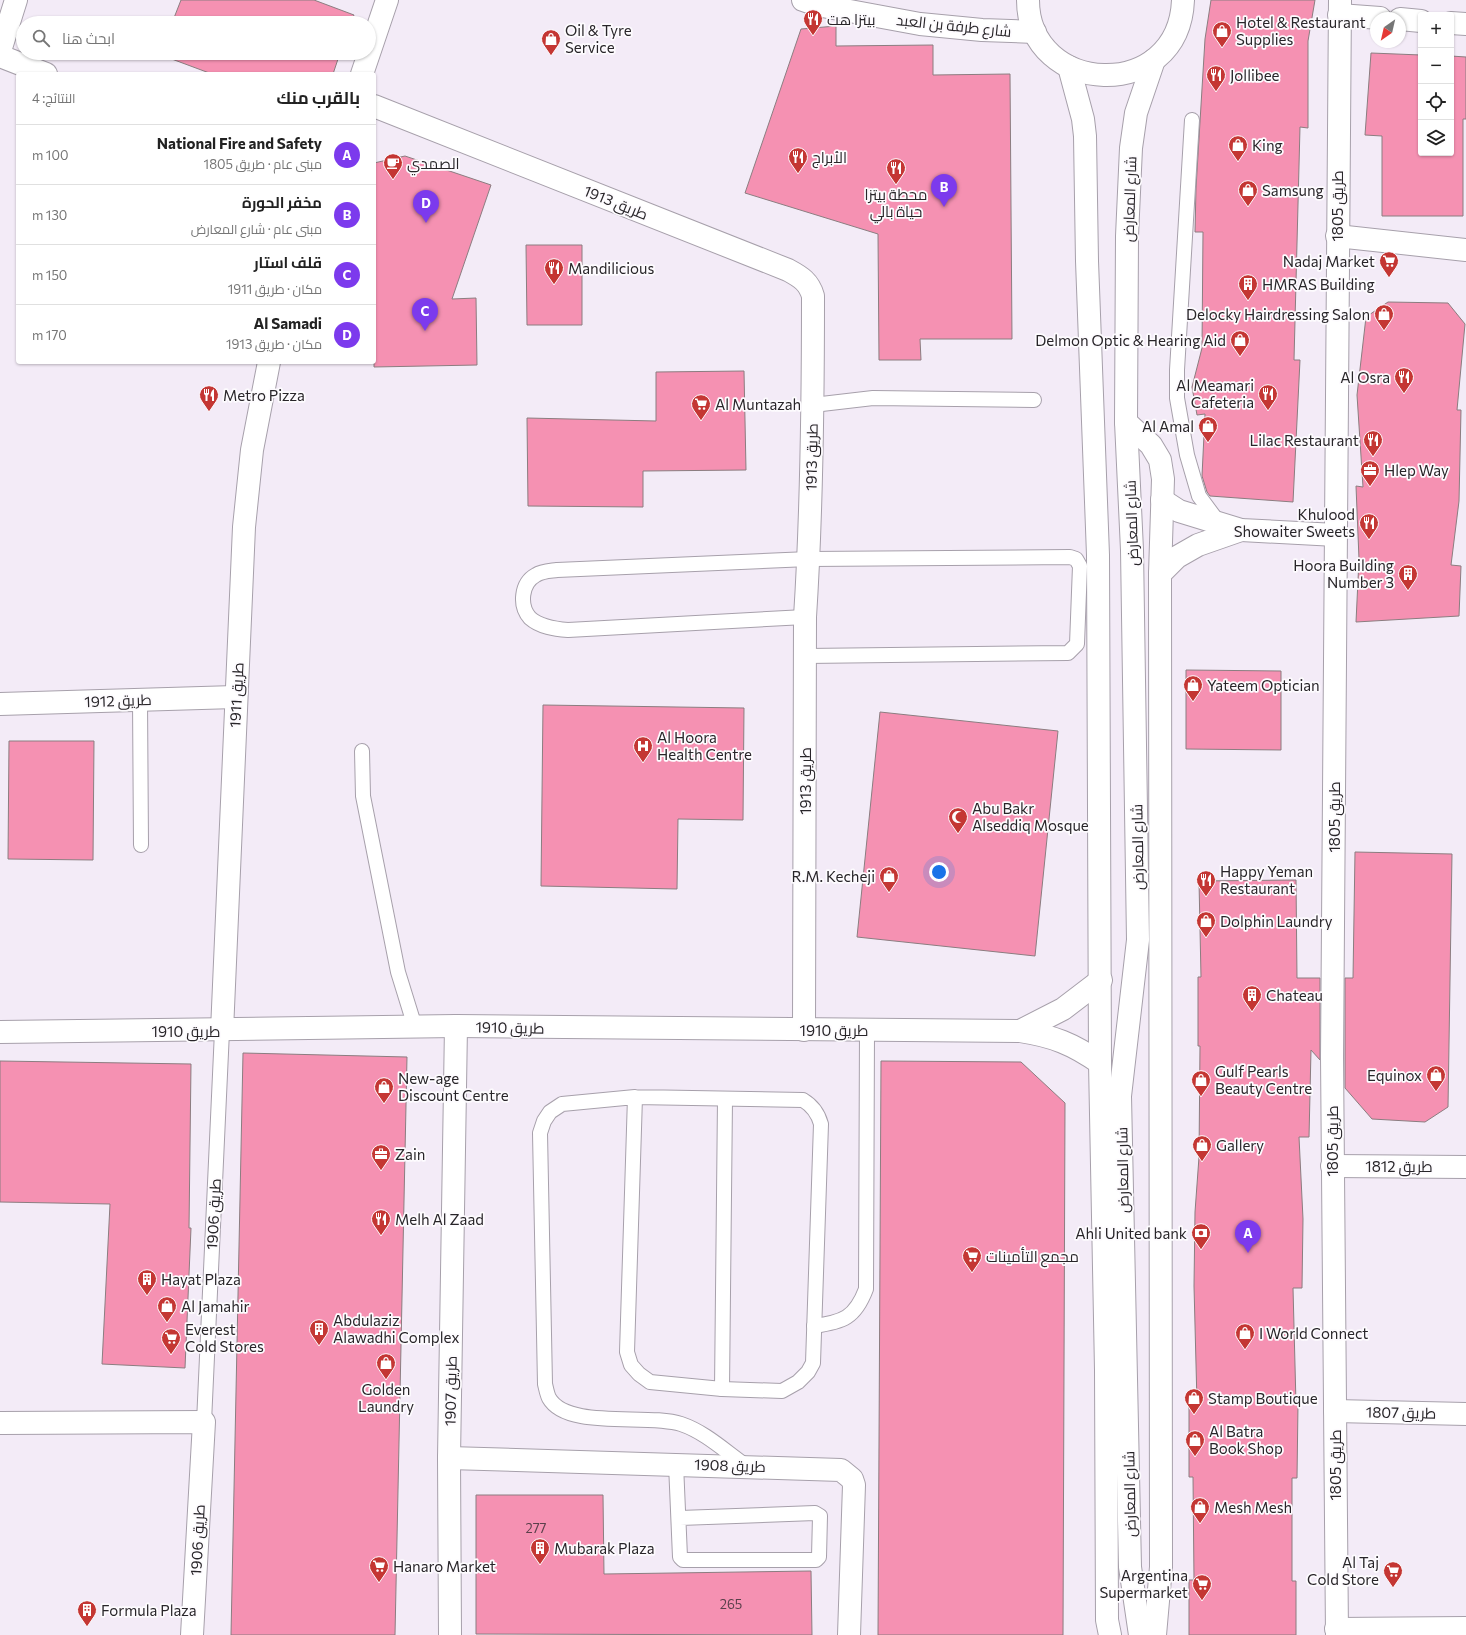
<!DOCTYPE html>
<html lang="ar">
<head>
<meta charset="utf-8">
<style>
  body { margin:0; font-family:Commissioner,Cairo,sans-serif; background:#f2f2f2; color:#222; direction:rtl }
  .controls { position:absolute; right:12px; top:12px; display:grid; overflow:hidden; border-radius:4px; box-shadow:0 1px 3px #0004 }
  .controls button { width:36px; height:36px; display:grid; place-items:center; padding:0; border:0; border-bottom:1px solid #e0e0e0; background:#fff; color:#222; font:20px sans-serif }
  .compass { position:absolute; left:1370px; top:12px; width:36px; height:36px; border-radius:50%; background:#fff; box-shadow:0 1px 3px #0004; rotate:214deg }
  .you { position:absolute; left:939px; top:872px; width:14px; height:14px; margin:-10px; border:3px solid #fff; border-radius:50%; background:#1a73e8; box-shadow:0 0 0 6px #1a73e833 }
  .badge { display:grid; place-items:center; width:26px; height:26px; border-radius:50%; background:#7c3aed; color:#fff; font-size:13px; font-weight:700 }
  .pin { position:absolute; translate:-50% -33px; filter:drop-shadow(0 1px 2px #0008) }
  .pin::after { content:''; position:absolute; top:21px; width:14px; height:12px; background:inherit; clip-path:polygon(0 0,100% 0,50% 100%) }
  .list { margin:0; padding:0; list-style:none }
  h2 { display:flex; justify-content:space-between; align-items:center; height:52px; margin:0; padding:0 16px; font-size:17px }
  h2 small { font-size:13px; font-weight:400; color:#767676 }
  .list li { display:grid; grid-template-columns:26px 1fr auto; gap:12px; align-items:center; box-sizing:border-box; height:60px; padding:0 16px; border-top:1px solid #e0e0e0 }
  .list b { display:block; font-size:15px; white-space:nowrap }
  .list p { margin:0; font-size:13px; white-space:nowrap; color:#767676 }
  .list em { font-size:13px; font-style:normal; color:#767676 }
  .icon { flex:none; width:22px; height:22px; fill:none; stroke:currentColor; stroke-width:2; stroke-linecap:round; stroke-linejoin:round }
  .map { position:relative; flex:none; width:1466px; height:1635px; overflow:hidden; direction:ltr }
  .search { position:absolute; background:#fff; box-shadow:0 1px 3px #0004; left:16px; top:16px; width:360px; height:44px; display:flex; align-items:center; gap:10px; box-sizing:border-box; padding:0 14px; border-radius:22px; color:#767676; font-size:15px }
  .panel { position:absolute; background:#fff; box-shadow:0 1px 3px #0004; left:16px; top:72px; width:360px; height:292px; border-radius:4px; direction:rtl }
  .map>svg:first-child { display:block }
  .building { fill:#f591b2; stroke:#8b7d80 }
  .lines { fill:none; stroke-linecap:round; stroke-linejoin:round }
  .service-casing { stroke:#a7a0ab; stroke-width:16 }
  .minor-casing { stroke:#a7a0ab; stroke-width:24 }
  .secondary-casing { stroke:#a7a0ab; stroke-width:24 }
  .service { stroke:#fff; stroke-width:14 }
  .minor { stroke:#fff; stroke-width:22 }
  .secondary { stroke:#fff; stroke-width:22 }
  .labels { text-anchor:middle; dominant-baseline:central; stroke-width:3.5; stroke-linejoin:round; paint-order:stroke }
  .number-label { font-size:13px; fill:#5b404b }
  .poi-label { font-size:15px; fill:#282529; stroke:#fdfbfe; text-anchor:start }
  .street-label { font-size:15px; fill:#282529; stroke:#fdfbfe }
</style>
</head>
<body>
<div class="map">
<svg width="1466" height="1635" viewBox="0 0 1466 1635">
  <rect width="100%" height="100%" fill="#f3ebf7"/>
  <!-- building -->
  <g class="building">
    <path d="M181 0H314L354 15 351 23H172Z"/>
    <path d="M1211 0H1315L1308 41V128L1300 127 1294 360H1300L1293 502 1210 496 1207 492 1202 476 1205 414 1197 415 1192 387 1202 348 1203 232H1195L1196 188 1205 39Z"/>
    <path d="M836 26V46L933 45V75L1010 74 1012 339H920L921 360H879L878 234 745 193 801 29Z"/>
    <path d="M161 53H340L333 74H212L161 55Z"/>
    <path d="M1371 53 1421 55V153H1451V56L1466 57V119H1463V216H1382V136L1365 135Z"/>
    <path d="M405 156 491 185 452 299 476 298 477 365 374 367V163Z"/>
    <path d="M526 245H582V325H527Z"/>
    <path d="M1388 302 1448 303 1465 324 1457 410H1461L1459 501 1451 565 1461 566 1459 616 1356 622 1359 559 1356 486 1363 487 1357 395 1366 317Z"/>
    <path d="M744 371 746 470 643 471V507L528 506 527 418 656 421V372Z"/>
    <path d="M1186 670 1281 671V750L1186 749Z"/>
    <path d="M543 705 744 708 743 820 678 819 677 889 541 886Z"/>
    <path d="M880 712 1058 731 1035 956 857 937Z"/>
    <path d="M9 741H94L93 860 8 859Z"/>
    <path d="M1355 852 1452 854 1448 1107 1425 1122 1372 1119 1345 1088V978H1353Z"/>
    <path d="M1296 880 1297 978H1320V1060L1311 1050 1309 1137H1299L1303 1219 1302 1288H1293L1296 1404H1298L1297 1478H1292V1581H1296V1635H1189V1580H1194L1193 1477H1189V1403H1197L1194 1286 1195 1212 1199 1157 1200 1046H1198V977H1201L1199 881Z"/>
    <path d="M243 1053 407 1057 395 1635H231Z"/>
    <path d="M0 1061 191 1064 189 1228H191L185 1368 102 1364 110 1204 0 1202Z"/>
    <path d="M881 1061 1021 1062 1065 1103 1063 1635H878Z"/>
    <path d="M476 1495H603L604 1574 811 1571 812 1635 476 1634Z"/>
  </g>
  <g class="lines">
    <defs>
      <g id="service">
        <path d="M1192 120 1177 370V398L1187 455 1199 496 1219 523"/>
        <path d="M813 405 873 398 1034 400"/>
        <path d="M805 617 568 630C555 629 540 627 530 618 519 606 521 583 536 575 542 571 550 571 557 570L809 559 1070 557 1076 559 1080 566 1077 644 1068 653 806 656"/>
        <path d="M140 700 141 845"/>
        <path d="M362 751 363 796 398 972 415 1027"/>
        <path d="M635 1097 627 1352 631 1365 639 1374 650 1382 722 1389 782 1391 798 1382 808 1372 813 1363 821 1124C818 1113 813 1106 803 1100L635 1097 562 1104 550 1112 544 1121 540 1133 545 1384C546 1388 547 1394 549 1398 567 1430 648 1413 681 1424 705 1432 725 1451 745 1465"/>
        <path d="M814 1326C843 1322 855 1318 866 1289L867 1030"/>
        <path d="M722 1389 725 1099"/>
        <path d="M204 1422 222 1031"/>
        <path d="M676 1464 680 1557 683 1560H816L819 1557 820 1516 815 1513 680 1518"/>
      </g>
      <g id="minor">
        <path d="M1339 15 1380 18"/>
        <path d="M1400 19 1421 21"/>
        <path d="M1451 23 1466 24"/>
        <path d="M0 51 16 0"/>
        <path d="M0 56 46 74"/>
        <path d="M362 74 387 0"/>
        <path d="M374 106 788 270C801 277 809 282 813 296 813 403 812 510 805 617L804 1030"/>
        <path d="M1337 236 1466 250"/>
        <path d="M1162 500 1179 511 1241 530 1336 535"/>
        <path d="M1160 574 1177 557 1198 545 1241 530"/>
        <path d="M0 704 235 697"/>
        <path d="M222 1031 244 527 252 450 269 362"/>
        <path d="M1020 1031 1063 1009 1101 980"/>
        <path d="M0 1032 456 1026 1020 1031C1053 1036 1073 1044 1100 1063"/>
        <path d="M1332 1166 1466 1167"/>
        <path d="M1335 1411 1466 1414"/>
        <path d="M0 1423 204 1422 192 1635"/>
        <path d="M449 1458 841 1470 852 1479 854 1485 849 1635"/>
        <path d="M1336 1629 1466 1628"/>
        <path d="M450 1635 449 1458 456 1026"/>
        <path d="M1337 1635 1332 1057 1340 0"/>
      </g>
      <g id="secondary">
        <path d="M803 0 817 5 920 24 982 30 1035 32"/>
        <path d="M1028 0C1028 96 1179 104 1183 0"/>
        <path d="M1069 67 1083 119 1085 136 1087 261 1098 555 1100 1063 1106 1370 1107 1620 1110 1635"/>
        <path d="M1126 422 1151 445 1160 460 1163 479 1160 574 1161 1567 1155 1635"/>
        <path d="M1140 1635 1130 1567 1120 1096 1138 940 1132 550 1126 422 1127 236 1131 148 1136 113 1154 60"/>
      </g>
    </defs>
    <!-- service casing -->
    <use href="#service" class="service-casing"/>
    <!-- minor casing -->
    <use href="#minor" class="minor-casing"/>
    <!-- secondary casing -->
    <use href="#secondary" class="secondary-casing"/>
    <!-- service -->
    <use href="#service" class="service"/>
    <!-- minor -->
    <use href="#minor" class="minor"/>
    <!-- secondary -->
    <use href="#secondary" class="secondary"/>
  </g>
  <!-- icons -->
  <defs>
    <symbol id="restaurant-pin" viewBox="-11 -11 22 30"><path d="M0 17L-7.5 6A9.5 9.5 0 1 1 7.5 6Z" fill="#c43633" stroke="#fdfbfe"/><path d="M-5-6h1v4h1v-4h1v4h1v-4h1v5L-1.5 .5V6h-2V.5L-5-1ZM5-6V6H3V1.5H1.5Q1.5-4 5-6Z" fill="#fff"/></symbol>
    <symbol id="shop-pin" viewBox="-11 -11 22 30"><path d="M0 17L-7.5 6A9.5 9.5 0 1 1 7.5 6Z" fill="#c43633" stroke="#fdfbfe"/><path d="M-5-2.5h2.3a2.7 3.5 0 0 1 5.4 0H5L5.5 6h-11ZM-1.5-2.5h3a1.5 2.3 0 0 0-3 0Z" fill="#fff"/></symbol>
    <symbol id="cafe-pin" viewBox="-11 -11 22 30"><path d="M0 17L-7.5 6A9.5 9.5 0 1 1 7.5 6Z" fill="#c43633" stroke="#fdfbfe"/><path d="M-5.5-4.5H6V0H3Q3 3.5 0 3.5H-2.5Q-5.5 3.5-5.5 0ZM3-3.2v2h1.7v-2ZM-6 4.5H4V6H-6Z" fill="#fff"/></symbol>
    <symbol id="supermarket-pin" viewBox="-11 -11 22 30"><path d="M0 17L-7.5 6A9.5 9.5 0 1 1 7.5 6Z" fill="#c43633" stroke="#fdfbfe"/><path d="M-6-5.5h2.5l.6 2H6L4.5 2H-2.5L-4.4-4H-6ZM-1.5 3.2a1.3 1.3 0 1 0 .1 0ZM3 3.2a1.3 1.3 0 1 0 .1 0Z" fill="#fff"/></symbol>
    <symbol id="building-pin" viewBox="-11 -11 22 30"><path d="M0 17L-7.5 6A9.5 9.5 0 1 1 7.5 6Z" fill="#c43633" stroke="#fdfbfe"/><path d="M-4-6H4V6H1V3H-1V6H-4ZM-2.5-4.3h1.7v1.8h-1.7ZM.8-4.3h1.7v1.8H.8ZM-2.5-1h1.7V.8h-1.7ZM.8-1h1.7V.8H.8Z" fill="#fff"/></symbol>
    <symbol id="office-pin" viewBox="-11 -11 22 30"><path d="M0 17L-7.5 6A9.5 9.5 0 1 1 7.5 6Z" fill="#c43633" stroke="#fdfbfe"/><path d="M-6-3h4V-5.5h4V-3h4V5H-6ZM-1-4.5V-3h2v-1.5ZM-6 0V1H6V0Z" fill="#fff"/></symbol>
    <symbol id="hospital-pin" viewBox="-11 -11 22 30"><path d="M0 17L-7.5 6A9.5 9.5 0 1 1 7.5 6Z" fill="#c43633" stroke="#fdfbfe"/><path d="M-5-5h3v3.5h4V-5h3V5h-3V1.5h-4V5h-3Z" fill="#fff"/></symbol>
    <symbol id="mosque-pin" viewBox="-11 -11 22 30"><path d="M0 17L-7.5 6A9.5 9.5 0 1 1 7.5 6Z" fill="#c43633" stroke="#fdfbfe"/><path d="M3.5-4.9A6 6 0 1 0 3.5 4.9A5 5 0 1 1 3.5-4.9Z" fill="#fff"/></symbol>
    <symbol id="bank-pin" viewBox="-11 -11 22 30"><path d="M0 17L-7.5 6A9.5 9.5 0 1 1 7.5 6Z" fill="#c43633" stroke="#fdfbfe"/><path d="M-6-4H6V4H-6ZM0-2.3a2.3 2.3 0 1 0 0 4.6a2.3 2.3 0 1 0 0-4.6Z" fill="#fff"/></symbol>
  </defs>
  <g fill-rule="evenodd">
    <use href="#restaurant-pin" x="802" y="8" width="22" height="30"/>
    <use href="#shop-pin" x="1211" y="20" width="22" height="30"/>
    <use href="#shop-pin" x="540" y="28" width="22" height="30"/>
    <use href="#restaurant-pin" x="1205" y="64" width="22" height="30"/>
    <use href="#shop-pin" x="1227" y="134" width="22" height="30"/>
    <use href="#restaurant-pin" x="787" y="146" width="22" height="30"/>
    <use href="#cafe-pin" x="382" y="152" width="22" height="30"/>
    <use href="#restaurant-pin" x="885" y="157" width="22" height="30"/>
    <use href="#shop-pin" x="1237" y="179" width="22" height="30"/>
    <use href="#supermarket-pin" x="1378" y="250" width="22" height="30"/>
    <use href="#restaurant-pin" x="543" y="257" width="22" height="30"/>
    <use href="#building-pin" x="1237" y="273" width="22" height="30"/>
    <use href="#shop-pin" x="1373" y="303" width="22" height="30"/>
    <use href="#shop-pin" x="1229" y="329" width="22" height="30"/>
    <use href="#restaurant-pin" x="1393" y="366" width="22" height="30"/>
    <use href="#restaurant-pin" x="1257" y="383" width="22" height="30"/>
    <use href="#restaurant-pin" x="198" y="384" width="22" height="30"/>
    <use href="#supermarket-pin" x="690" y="393" width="22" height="30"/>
    <use href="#shop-pin" x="1197" y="415" width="22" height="30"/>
    <use href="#restaurant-pin" x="1362" y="429" width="22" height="30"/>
    <use href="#office-pin" x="1359" y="459" width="22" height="30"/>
    <use href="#restaurant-pin" x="1358" y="512" width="22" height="30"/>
    <use href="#building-pin" x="1397" y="563" width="22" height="30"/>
    <use href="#shop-pin" x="1182" y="674" width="22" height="30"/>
    <use href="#hospital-pin" x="632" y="735" width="22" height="30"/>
    <use href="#mosque-pin" x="947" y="806" width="22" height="30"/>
    <use href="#shop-pin" x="878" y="865" width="22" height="30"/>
    <use href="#restaurant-pin" x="1195" y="869" width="22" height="30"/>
    <use href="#shop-pin" x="1195" y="910" width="22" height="30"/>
    <use href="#building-pin" x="1241" y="984" width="22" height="30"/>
    <use href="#shop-pin" x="1425" y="1064" width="22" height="30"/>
    <use href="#shop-pin" x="1190" y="1069" width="22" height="30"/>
    <use href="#shop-pin" x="373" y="1076" width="22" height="30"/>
    <use href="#shop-pin" x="1191" y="1134" width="22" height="30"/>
    <use href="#office-pin" x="370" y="1143" width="22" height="30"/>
    <use href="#restaurant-pin" x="370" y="1208" width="22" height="30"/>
    <use href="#bank-pin" x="1190" y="1222" width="22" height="30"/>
    <use href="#supermarket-pin" x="961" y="1245" width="22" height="30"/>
    <use href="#building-pin" x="136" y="1268" width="22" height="30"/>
    <use href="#shop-pin" x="156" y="1295" width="22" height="30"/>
    <use href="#building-pin" x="308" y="1318" width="22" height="30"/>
    <use href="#shop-pin" x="1234" y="1322" width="22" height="30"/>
    <use href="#supermarket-pin" x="160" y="1327" width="22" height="30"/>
    <use href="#shop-pin" x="375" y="1352" width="22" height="30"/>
    <use href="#shop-pin" x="1183" y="1387" width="22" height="30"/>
    <use href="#shop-pin" x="1184" y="1429" width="22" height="30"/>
    <use href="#shop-pin" x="1189" y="1496" width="22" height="30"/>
    <use href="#building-pin" x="529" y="1537" width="22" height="30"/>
    <use href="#supermarket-pin" x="368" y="1555" width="22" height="30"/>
    <use href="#supermarket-pin" x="1382" y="1560" width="22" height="30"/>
    <use href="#supermarket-pin" x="1191" y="1573" width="22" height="30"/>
    <use href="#building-pin" x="76" y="1599" width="22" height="30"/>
  </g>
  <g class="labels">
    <!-- number labels -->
    <g class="number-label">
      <text x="536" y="1528">277</text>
      <text x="731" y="1604">265</text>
    </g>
    <!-- poi labels -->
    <g class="poi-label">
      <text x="827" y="19">بيتزا هت</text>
      <text x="1236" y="22">Hotel &amp; Restaurant<tspan x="1236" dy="17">Supplies</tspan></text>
      <text x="565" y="30">Oil &amp; Tyre<tspan x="565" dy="17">Service</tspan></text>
      <text x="1230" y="75">Jollibee</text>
      <text x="1252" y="145">King</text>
      <text x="812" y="157">الأبراج</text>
      <text x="407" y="163">الصمدي</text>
      <text x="1262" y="190">Samsung</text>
      <text x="896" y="194" text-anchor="middle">محطة بيتزا<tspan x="896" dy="17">حياة بالي</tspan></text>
      <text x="1375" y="261" text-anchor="end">Nadaj Market</text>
      <text x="568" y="268">Mandilicious</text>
      <text x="1262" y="284">HMRAS Building</text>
      <text x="1370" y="314" text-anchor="end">Delocky Hairdressing Salon</text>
      <text x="1226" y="340" text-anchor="end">Delmon Optic &amp; Hearing Aid</text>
      <text x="1390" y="377" text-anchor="end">Al Osra</text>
      <text x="1254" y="385" text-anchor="end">Al Meamari<tspan x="1254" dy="17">Cafeteria</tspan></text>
      <text x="223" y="395">Metro Pizza</text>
      <text x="715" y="404">Al Muntazah</text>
      <text x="1194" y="426" text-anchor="end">Al Amal</text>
      <text x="1359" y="440" text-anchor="end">Lilac Restaurant</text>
      <text x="1384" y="470">Hlep Way</text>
      <text x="1355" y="514" text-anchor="end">Khulood<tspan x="1355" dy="17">Showaiter Sweets</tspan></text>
      <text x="1394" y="565" text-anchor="end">Hoora Building<tspan x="1394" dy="17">Number 3</tspan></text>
      <text x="1207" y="685">Yateem Optician</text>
      <text x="657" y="737">Al Hoora<tspan x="657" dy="17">Health Centre</tspan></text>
      <text x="972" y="808">Abu Bakr<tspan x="972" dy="17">Alseddiq Mosque</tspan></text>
      <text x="1220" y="871">Happy Yeman<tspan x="1220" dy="17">Restaurant</tspan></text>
      <text x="875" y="876" text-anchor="end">R.M. Kecheji</text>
      <text x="1220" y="921">Dolphin Laundry</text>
      <text x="1266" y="995">Chateau</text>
      <text x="1215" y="1071">Gulf Pearls<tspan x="1215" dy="17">Beauty Centre</tspan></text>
      <text x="1422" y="1075" text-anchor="end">Equinox</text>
      <text x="398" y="1078">New-age<tspan x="398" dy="17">Discount Centre</tspan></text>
      <text x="1216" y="1145">Gallery</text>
      <text x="395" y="1154">Zain</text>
      <text x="395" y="1219">Melh Al Zaad</text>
      <text x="1187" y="1233" text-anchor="end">Ahli United bank</text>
      <text x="986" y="1256">مجمع التأمينات</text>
      <text x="161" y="1279">Hayat Plaza</text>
      <text x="181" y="1306">Al Jamahir</text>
      <text x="333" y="1320">Abdulaziz<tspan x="333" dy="17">Alawadhi Complex</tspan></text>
      <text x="185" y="1329">Everest<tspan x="185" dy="17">Cold Stores</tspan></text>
      <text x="1259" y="1333">I World Connect</text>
      <text x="386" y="1389" text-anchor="middle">Golden<tspan x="386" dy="17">Laundry</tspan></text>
      <text x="1208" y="1398">Stamp Boutique</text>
      <text x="1209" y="1431">Al Batra<tspan x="1209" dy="17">Book Shop</tspan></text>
      <text x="1214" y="1507">Mesh Mesh</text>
      <text x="554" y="1548">Mubarak Plaza</text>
      <text x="1379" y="1562" text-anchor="end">Al Taj<tspan x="1379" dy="17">Cold Store</tspan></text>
      <text x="393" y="1566">Hanaro Market</text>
      <text x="1188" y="1575" text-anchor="end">Argentina<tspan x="1188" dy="17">Supermarket</tspan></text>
      <text x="101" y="1610">Formula Plaza</text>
    </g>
    <!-- street labels -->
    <g class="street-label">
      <text transform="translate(954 25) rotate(6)">شارع طرفة بن العبد</text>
      <text transform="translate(1129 199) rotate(-88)">شارع المعارض</text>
      <text transform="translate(616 202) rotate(22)">طريق 1913</text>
      <text transform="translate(1337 206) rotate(-90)">طريق 1805</text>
      <text transform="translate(811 457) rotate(-89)">طريق 1913</text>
      <text transform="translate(1131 523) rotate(-92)">شارع المعارض</text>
      <text transform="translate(236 695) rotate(-87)">طريق 1911</text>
      <text transform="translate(118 700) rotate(-2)">طريق 1912</text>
      <text transform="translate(805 781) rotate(-90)">طريق 1913</text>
      <text transform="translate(1334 817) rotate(-90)">طريق 1805</text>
      <text transform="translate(1137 847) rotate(-91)">شارع المعارض</text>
      <text transform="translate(510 1027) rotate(1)">طريق 1910</text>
      <text x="834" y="1030">طريق 1910</text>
      <text x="186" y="1031">طريق 1910</text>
      <text transform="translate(1332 1141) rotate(-90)">طريق 1805</text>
      <text x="1399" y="1166">طريق 1812</text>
      <text transform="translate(1122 1170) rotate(-91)">شارع المعارض</text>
      <text transform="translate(213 1214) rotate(-87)">طريق 1906</text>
      <text transform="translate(450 1391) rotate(-89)">طريق 1907</text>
      <text transform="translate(1401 1412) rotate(1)">طريق 1807</text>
      <text transform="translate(730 1465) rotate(2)">طريق 1908</text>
      <text transform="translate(1335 1465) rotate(-90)">طريق 1805</text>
      <text transform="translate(1129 1494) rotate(-91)">شارع المعارض</text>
      <text transform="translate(197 1540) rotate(-87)">طريق 1906</text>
    </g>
  </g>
</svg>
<div class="controls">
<button>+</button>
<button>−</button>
<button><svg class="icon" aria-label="locate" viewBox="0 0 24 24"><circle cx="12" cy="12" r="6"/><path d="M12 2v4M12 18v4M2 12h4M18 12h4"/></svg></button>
<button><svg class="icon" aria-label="layers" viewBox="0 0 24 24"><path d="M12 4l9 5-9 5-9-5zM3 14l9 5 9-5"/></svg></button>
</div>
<svg class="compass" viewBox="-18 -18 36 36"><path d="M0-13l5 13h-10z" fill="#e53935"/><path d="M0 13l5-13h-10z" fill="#767676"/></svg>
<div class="you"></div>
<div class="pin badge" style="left:1248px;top:1253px">A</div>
<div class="pin badge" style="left:944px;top:207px">B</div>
<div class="pin badge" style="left:425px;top:331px">C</div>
<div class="pin badge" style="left:426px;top:223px">D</div>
<div class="search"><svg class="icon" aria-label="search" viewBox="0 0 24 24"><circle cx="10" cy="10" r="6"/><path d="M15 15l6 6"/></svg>ابحث هنا</div>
<section class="panel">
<h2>بالقرب منك<small>النتائج: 4</small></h2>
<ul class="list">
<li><span class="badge">A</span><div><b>National Fire and Safety</b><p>مبنى عام · طريق 1805</p></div><em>100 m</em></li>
<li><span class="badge">B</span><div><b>مخفر الحورة</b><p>مبنى عام · شارع المعارض</p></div><em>130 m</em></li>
<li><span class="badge">C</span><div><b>قلف استار</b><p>مكان · طريق 1911</p></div><em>150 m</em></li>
<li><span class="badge">D</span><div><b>Al Samadi</b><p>مكان · طريق 1913</p></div><em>170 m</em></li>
</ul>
</section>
</div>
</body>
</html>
